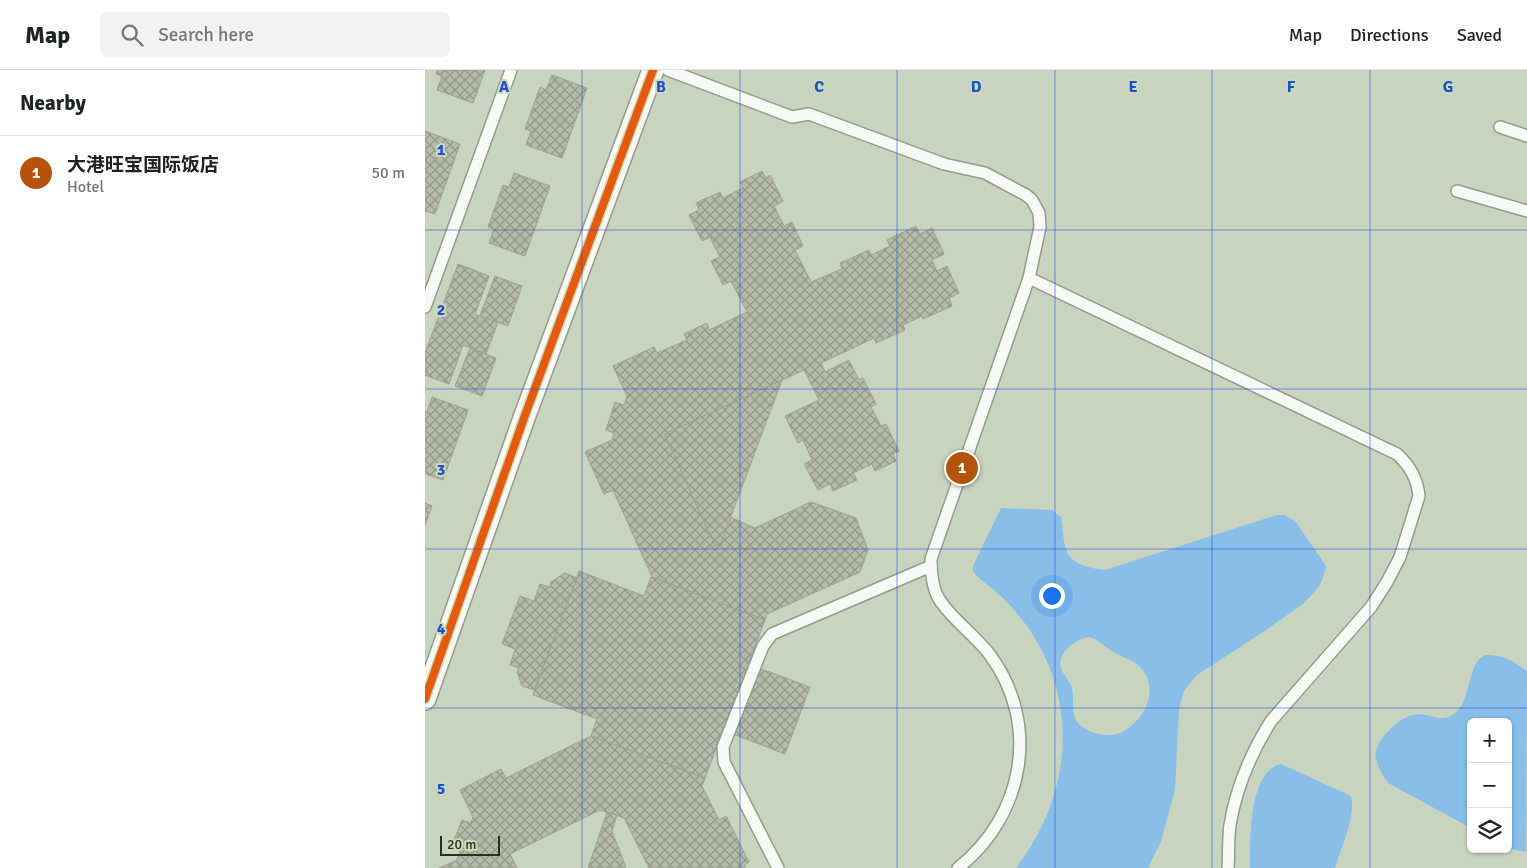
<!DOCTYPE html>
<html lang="en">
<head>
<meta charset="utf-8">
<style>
  body { margin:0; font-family:Signika,"Noto Sans SC",sans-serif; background:#f2f2f2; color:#202124 }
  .controls { position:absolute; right:15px; bottom:15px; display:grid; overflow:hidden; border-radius:8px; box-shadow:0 1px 4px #0004 }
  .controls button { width:45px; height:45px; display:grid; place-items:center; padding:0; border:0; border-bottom:1px solid #e0e0e0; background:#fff; color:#202124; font:25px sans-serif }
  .scale { position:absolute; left:15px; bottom:12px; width:60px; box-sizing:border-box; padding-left:5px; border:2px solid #293022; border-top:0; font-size:14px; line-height:18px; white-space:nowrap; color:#293022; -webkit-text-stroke:4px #c9dcb7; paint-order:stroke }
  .you { position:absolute; left:626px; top:525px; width:18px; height:18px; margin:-12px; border:4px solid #fff; border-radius:50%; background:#1a73e8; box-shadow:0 0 0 8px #1a73e833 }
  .badge { display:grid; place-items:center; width:32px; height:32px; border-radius:50%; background:#b45309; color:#fff; font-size:16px; font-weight:700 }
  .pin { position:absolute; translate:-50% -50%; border:2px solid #fff; box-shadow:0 1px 5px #0006 }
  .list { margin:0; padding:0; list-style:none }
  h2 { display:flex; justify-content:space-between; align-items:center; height:65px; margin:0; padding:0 20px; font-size:21px }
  h2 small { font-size:16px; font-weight:400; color:#757577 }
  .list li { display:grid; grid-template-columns:32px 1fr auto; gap:15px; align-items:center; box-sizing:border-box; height:75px; padding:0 20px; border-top:1px solid #e0e0e0 }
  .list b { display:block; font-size:19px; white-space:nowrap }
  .list p { margin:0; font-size:16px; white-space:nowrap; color:#757577 }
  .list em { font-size:16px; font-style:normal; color:#757577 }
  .icon { flex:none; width:28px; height:28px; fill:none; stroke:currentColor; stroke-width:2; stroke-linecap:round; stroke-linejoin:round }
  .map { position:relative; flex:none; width:1102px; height:798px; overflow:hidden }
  header { display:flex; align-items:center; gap:30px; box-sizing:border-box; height:70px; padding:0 25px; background:#fff; border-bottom:1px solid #e0e0e0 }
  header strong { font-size:24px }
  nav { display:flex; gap:28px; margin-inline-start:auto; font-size:18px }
  .search { width:350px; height:45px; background:#f2f2f2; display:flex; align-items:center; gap:12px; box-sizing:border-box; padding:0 18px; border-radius:8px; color:#757577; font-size:19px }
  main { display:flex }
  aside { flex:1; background:#fff }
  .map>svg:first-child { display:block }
  .water { fill:#88bee8; fill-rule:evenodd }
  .building { fill:url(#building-cross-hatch); stroke:#9ca190 }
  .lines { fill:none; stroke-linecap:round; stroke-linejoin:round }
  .service-casing { stroke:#939b8b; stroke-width:14 }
  .minor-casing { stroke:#939b8b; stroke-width:24 }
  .service { stroke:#f7f9f5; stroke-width:11 }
  .minor { stroke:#f7f9f5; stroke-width:21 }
  .cycleway-casing { stroke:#c9dcb7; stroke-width:11 }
  .cycleway { stroke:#e8590c; stroke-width:8 }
  .grid { fill:none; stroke:#1d4ed8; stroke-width:1; stroke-opacity:0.55 }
  .grid-label { font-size:16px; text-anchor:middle; font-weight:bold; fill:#1d4ed8; stroke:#c9dcb7; stroke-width:4; stroke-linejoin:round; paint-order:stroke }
</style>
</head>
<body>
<header>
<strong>Map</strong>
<div class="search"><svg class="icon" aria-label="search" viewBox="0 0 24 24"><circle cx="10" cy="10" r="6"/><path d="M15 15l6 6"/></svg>Search here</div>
<nav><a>Map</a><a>Directions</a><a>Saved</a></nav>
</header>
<main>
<aside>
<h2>Nearby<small></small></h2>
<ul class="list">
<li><span class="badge">1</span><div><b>大港旺宝国际饭店</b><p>Hotel</p></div><em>50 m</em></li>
</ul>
</aside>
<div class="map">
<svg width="1102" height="798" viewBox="0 0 1102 798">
  <defs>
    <pattern id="building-cross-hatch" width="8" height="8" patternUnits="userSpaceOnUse" patternTransform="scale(1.25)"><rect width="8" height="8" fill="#b5baa9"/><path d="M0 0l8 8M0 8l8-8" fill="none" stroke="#939889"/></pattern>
  </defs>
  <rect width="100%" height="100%" fill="#c9d4bf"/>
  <!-- water -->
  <g class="water">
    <path d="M576 438 627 440 636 447C638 457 638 474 642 482 648 495 668 499 680 500L852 445H859L870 451 901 496 898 508 893 518 878 534 838 562 772 605 759 621 754 639 750 720 736 771 723 798H591C646 726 656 633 602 556 593 544 583 532 571 522 564 515 555 510 548 502V496ZM664 567C674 570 681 578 690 583 699 588 709 590 716 598 735 619 720 650 697 662 683 670 653 662 649 645 647 636 649 626 647 618 645 611 638 605 636 598 632 582 651 569 664 567Z"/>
    <path d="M1060 585C1079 585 1086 590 1102 601L1101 781H1095L1083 778V652H1046V758L963 713C958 705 949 692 951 682 953 668 974 648 988 645 1005 641 1018 658 1034 639 1046 624 1043 593 1060 585Z"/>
    <path d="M856 694 926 726C931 746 916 778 910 798H825C825 772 823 701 856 694Z"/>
  </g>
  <!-- building -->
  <g class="building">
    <path d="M12 0H60L48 33 12 20 17 6 11 4Z"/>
    <path d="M127 5 162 18 137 88 101 75 106 61 100 59 115 17 121 20Z"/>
    <path d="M0 61 35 74 10 144 0 141Z"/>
    <path d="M337 101 341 108 345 105 358 131 349 136 359 156 367 152 378 176 370 180 386 212 417 199 415 193 444 180 446 185 465 176 462 170 491 156 495 164 507 158 519 184 507 190 512 201 522 196 534 223 524 228 527 236 498 249 497 246 478 255 480 260 451 273 449 268 396 293 400 302 424 290 434 310 438 308 451 334 446 337 456 356 461 354 474 381 468 384 471 391 450 401 447 394 428 403 432 410 408 421 405 414 393 420 379 394 387 390 378 370 373 373 360 346 394 330 379 300 240 364 290 476 296 473 305 447 330 458 386 432 431 448 443 480 435 502 342 544 340 550 227 507 188 420 179 424 160 382 187 370 189 363 181 360 190 332 199 335 202 326 188 296 229 277 232 283 262 270 259 264 282 253 284 260 322 242 306 211 298 215 286 191 295 187 285 167 277 171 264 145 274 140 271 133 295 122 298 128 318 118 315 112Z"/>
    <path d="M89 103 125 116 100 186 64 173 69 159 63 157 78 115 84 117Z"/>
    <path d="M33 194 64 206 50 244 73 252 61 284 38 275 24 314 0 305V283Z"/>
    <path d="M70 206 97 216 83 256 55 246Z"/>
    <path d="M45 278 71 288 57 326 30 316Z"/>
    <path d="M357 310 296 473 290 476 240 364Z"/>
    <path d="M7 327 43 340 18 410 0 404V341L2 342Z"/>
    <path d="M0 433 7 436 0 455Z"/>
    <path d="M154 501 219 526 226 507 340 550 323 594 385 617 360 684 298 660 280 708 166 666 172 649 108 625Z"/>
    <path d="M140 503 152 508 109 620 97 616 92 602 94 598 85 595 90 579 77 574 95 526 109 531 115 514 125 517 126 512Z"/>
    <path d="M166 666 280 708 277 716 294 750 301 746 324 792 321 794 319 798H224L199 748 175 740 85 784 92 798H14L32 790 35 781 26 778 37 750 46 753 48 747 35 720 76 699 81 708Z"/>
    <path d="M182 742 192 745 187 761 201 798H163Z"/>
  </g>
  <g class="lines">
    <defs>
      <g id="service">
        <path d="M243 0 367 47 384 44 519 94 560 103 601 125 607 130 614 143 615 157 604 208 506 489C506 503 507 520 516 532 529 551 551 566 565 585 616 654 599 746 533 798"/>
        <path d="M1075 57 1102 66"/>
        <path d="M1032 121 1102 141"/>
        <path d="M604 208 972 384C985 396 992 408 994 426L975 487 962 512 946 537 846 651C826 683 811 718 805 755 803 769 804 784 803 798"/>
        <path d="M0 237 86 0"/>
        <path d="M353 798 299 692 298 677 338 576 347 564 506 496"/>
      </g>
      <path id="minor" d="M0 629 99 348 228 0"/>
    </defs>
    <!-- service casing -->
    <use href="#service" class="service-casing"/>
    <!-- minor casing -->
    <use href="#minor" class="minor-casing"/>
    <!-- service -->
    <use href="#service" class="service"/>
    <!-- minor -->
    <use href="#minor" class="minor"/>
    <defs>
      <path id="cycleway" d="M0 629 99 348 228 0"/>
    </defs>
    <!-- cycleway casing -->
    <use href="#cycleway" class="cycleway-casing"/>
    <!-- cycleway -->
    <use href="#cycleway" class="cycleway"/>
  </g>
  <!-- grid -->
  <path class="grid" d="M157 0V798M315 0V798M472 0V798M630 0V798M787 0V798M945 0V798M0 160H1102M0 319H1102M0 479H1102M0 638H1102"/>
  <g class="grid-label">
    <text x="79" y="22">A</text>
    <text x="236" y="22">B</text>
    <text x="394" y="22">C</text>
    <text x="551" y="22">D</text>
    <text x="708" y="22">E</text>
    <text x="866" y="22">F</text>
    <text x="1023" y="22">G</text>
    <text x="16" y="85">1</text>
    <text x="16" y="245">2</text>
    <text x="16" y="405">3</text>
    <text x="16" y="564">4</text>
    <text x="16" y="724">5</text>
  </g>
</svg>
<div class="controls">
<button>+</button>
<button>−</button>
<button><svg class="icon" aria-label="layers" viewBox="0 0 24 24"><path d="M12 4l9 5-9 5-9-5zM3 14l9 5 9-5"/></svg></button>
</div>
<div class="scale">20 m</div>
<div class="you"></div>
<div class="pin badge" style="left:537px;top:398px">1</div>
</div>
</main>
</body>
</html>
